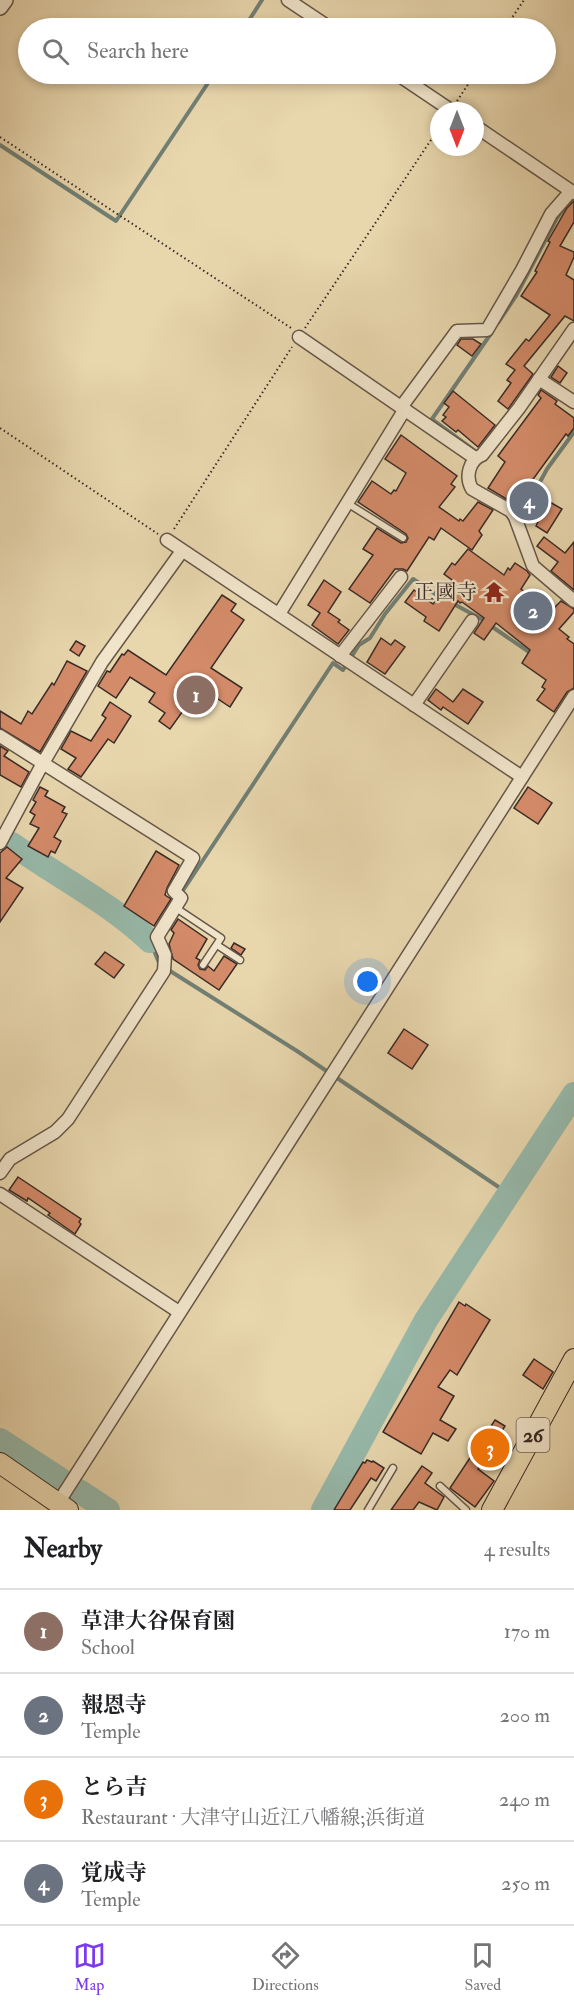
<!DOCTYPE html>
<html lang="en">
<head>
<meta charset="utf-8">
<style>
  body { margin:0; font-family:"IM FELL Double Pica","Noto Serif JP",serif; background:#f2f2f2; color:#202124 }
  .compass { position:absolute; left:430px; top:102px; width:54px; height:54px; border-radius:50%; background:#fff; box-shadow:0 3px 9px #0003; rotate:180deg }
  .you { position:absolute; left:368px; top:982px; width:21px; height:21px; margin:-15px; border:4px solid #fff; border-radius:50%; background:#1a73e8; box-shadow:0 0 0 9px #1a73e833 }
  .badge { display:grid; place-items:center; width:39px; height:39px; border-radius:50%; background:#7c3aed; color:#fff; font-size:20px; font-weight:700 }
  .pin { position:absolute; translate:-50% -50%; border:3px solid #fff; box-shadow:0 2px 6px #0006 }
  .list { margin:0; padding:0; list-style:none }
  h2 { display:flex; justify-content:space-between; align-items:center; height:78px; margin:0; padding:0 24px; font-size:26px }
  h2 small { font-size:20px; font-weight:400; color:#757577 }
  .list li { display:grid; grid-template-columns:39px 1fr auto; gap:18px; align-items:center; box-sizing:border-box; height:84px; padding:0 24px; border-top:2px solid #e0e0e0 }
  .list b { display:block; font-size:22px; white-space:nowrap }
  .list p { margin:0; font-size:20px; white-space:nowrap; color:#757577 }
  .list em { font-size:20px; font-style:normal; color:#757577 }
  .icon { flex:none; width:33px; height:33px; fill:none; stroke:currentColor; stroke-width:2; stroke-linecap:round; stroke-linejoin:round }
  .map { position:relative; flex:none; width:574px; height:1510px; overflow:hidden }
  .search { position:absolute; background:#fff; box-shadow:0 3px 9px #0003; left:18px; right:18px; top:18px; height:66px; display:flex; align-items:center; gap:15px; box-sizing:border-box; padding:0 21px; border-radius:33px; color:#757577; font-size:22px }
  .sheet { height:414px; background:#fff }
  nav { display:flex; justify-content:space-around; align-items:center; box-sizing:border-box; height:84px; border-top:2px solid #e0e0e0; background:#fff; font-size:16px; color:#757577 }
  nav a { display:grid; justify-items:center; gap:3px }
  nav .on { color:#7c3aed }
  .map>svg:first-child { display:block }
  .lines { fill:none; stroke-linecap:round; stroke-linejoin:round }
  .stream { stroke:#718075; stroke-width:4 }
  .river { stroke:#97b9aa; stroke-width:24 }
  .building { fill:#d48b69; stroke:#392b26; stroke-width:1.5 }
  .service-casing { stroke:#655648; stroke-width:9 }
  .minor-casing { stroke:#655648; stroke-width:15 }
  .tertiary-casing { stroke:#655648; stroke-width:18 }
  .primary-casing { stroke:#392b26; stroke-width:22 }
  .path { stroke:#392b26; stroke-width:2; stroke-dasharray:1.5 3; stroke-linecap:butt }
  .service { stroke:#f0e4ca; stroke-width:6 }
  .minor { stroke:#f0e4ca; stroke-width:12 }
  .tertiary { stroke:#f0e4ca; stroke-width:15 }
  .primary { stroke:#e8d6ad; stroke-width:20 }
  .labels { text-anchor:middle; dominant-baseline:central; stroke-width:4.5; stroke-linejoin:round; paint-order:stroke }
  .shield { fill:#f0e4ca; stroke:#706257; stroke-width:1.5 }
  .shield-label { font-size:20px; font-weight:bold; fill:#392b26 }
  .poi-label { font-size:21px; fill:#392b26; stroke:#f0e4ca; text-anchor:end }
</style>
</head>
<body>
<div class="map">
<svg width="574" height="1510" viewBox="0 0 574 1510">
  <rect width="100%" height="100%" fill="#e8d6ad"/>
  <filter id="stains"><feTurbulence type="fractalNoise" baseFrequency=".00333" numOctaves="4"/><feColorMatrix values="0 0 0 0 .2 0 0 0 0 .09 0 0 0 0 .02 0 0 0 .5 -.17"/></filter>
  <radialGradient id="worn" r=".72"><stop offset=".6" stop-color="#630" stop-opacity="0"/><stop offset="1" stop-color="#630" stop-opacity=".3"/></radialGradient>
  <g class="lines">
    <!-- stream -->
    <g class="stream">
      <path d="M244 28 262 0"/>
      <path d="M0 145 116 221 214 74"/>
      <path d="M498 323 516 296 557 218 568 203 574 202"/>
      <path d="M478 453 432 419 492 332"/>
      <path d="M516 509 520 512 525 510 547 469 574 432"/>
      <path d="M452 603 485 621"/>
      <path d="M491 626 532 654"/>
      <path d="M180 895 333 663 343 670 359 645 370 638 385 614 413 579 443 599"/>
      <path d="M154 934 150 941 160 965"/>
      <path d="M167 969 297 1051 509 1194"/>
    </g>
    <!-- river -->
    <g class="river">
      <path d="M12 844C58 877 109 902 150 941"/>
      <path d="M0 1440 60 1479"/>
      <path d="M79 1491 108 1510"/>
      <path d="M323 1510 426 1320 574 1094"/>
    </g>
  </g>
  <!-- building -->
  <g class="building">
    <path d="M574 201V222L560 246 574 252V257L566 275 574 280V321L565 316 524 366 533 374 508 409 498 401 511 383 507 380 515 370 506 364 526 339 529 341 550 315 521 296 537 272 535 271 550 242 548 241 567 208Z"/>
    <path d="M461 339H473L481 344 472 356 457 345Z"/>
    <path d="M558 366 567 373 560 383 551 377Z"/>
    <path d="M541 390 557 401 555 404 574 418V428L568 436 566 434 531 482 536 485 520 509 515 504 488 488 505 462 498 456 541 398 538 395Z"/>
    <path d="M453 391 495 425 478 447 458 430 456 432 442 421 446 417 443 415 449 407 444 403Z"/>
    <path d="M401 435 457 476 451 484 455 487 439 507 459 521 460 519 463 521 478 502 493 510 479 531 482 535 472 550 441 528 434 540 429 537 407 571 403 569H395L370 603 349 589 373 555 363 549 377 528 401 543 406 542 408 538 406 534 358 502 372 481 391 494 394 490 396 491 406 473 385 459Z"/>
    <path d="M548 501 562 509 547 533 536 526 538 522 536 520Z"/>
    <path d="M544 537 565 553 574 542V590L551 571 558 562 537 546Z"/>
    <path d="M468 549 504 575 508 568 510 570 515 563 527 571 530 575 521 589 550 612 561 601 574 609V612L559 629 569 637 567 639 574 644V688L567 692 554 712 537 700 545 689 542 687 546 680 522 663 530 650 496 623 484 640 474 633 484 618 462 602 460 603 458 601 439 631 424 621 426 617 405 602 414 590 433 604 452 580 444 574 452 563 455 565Z"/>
    <path d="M324 580 341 592 328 612 340 620 338 622 349 630 338 644 312 625 320 613 308 605Z"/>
    <path d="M222 595 236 604 231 611 244 620 211 668 242 688 230 707 200 687 170 729 159 721 165 713 149 702 155 693 130 677 116 698 98 686 107 671 110 672 122 654 124 655 128 650 166 675Z"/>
    <path d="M381 638 391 645 395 640 405 647 385 674 367 662Z"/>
    <path d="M76 641 85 646 79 656 70 650Z"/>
    <path d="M67 661 87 671 40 752 0 728V711L21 724 28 711 32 714 52 683 54 685Z"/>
    <path d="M436 689 453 702 463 689 483 702 468 724 443 707 441 710 428 700Z"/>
    <path d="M110 702 131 716 114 743 108 739 81 777 68 769 76 758 61 749 71 731 91 741 106 718 102 715Z"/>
    <path d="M0 746 8 751 4 756 29 772 21 787 0 775Z"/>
    <path d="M40 787 48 791 45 796 65 807 62 812 67 814 54 837 61 841 55 853 51 851 48 857 28 846 39 828 30 824 35 815 30 812 36 802 33 800Z"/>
    <path d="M528 787 552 803 538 824 514 808Z"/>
    <path d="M7 847 22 859 6 878 23 888 0 922V853Z"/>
    <path d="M156 851 179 865 167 888 165 895 171 899 154 926 124 906Z"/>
    <path d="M178 919 207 939 196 958 200 960 198 965 200 969 205 970 208 966 214 971 224 956 237 964 219 990 173 959 169 944 174 933 171 930Z"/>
    <path d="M234 943 245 949 241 955 231 948Z"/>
    <path d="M105 952 124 965 114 978 95 964Z"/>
    <path d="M404 1029 428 1045 412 1069 388 1053Z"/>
    <path d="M18 1177 81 1219 79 1222 81 1224 75 1234 48 1215 50 1213 28 1198 27 1201 9 1190Z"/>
    <path d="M459 1302 465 1306 466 1304 490 1320 457 1375 450 1370 438 1387 454 1396 440 1420 456 1429 448 1441 433 1433 421 1454 383 1432Z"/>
    <path d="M534 1359 553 1372 543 1389 523 1375Z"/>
    <path d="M495 1420 505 1426 478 1469 494 1481 475 1507 450 1488Z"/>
    <path d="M367 1460 372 1462 373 1461 384 1468 376 1481 371 1478 350 1510H334L363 1462 365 1463Z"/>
    <path d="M422 1466 432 1473 425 1483 444 1497 437 1510 419 1502 413 1510H391Z"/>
  </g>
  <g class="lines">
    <defs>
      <g id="service">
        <path d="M347 503 403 538"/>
        <path d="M176 908 221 938 203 965"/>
        <path d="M217 945 240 960"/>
        <path d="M440 1486 466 1510"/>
        <path d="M368 1510 393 1468"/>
      </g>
      <g id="minor">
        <path d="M288 0 330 28"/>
        <path d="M397 74 452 111"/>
        <path d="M475 126 574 193"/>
        <path d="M574 329 519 408 482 455C469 460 465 477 472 489L511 511 515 517 533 566 574 601"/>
        <path d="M299 337 475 458"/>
        <path d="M539 379 574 402"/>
        <path d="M402 406 457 331 487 330 522 270 551 214 571 191"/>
        <path d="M167 540 522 777"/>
        <path d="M279 614 405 409"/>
        <path d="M340 656 401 577"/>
        <path d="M414 705 472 621"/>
        <path d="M0 736 193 858 174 891 181 898 157 937 165 955 164 971 68 1119 55 1132 10 1159 0 1173"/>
        <path d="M0 843 43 763 102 662 182 551"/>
        <path d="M0 1194 179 1312"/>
        <path d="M58 1503 574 696"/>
      </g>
      <path id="tertiary" d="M0 7 5 0"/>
      <g id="primary">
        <path d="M0 1463 68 1510"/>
        <path d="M492 1510 574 1359"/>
      </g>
    </defs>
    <!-- service casing -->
    <use href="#service" class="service-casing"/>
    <!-- minor casing -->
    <use href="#minor" class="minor-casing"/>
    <!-- tertiary casing -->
    <use href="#tertiary" class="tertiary-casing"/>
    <!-- primary casing -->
    <use href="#primary" class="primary-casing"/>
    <!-- path -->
    <g class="path">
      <path d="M505 28 524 0"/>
      <path d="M457 101 475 74"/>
      <path d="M0 137 291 328"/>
      <path d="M305 328 439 128"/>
      <path d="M0 428 158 534"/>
      <path d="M174 529 292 347"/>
    </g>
    <!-- service -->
    <use href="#service" class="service"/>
    <!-- minor -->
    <use href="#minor" class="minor"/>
    <!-- tertiary -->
    <use href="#tertiary" class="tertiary"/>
    <!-- primary -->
    <use href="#primary" class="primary"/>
  </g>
  <!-- icons -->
  <defs>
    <symbol id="temple-bare" viewBox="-9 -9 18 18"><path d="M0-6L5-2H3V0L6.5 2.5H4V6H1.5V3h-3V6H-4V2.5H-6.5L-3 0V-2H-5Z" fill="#8f2418" stroke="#f0e4ca" stroke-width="2.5" paint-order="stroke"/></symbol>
  </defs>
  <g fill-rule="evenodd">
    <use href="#temple-bare" x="479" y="577" width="30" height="30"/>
  </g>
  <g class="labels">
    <!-- shield labels -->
    <rect class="shield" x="516.5" y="1418" width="33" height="34" rx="4.5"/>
    <g class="shield-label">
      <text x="533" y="1435">26</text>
    </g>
    <!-- poi labels -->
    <g class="poi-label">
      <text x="477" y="592">正國寺</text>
    </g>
  </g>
  <rect width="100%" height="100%" filter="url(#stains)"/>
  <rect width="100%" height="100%" fill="url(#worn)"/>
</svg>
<svg class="compass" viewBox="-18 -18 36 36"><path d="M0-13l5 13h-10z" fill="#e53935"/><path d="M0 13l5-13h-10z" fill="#757577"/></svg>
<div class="you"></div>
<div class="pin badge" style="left:196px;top:695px;background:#8d6e63">1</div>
<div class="pin badge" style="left:533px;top:611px;background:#6b7280">2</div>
<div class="pin badge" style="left:490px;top:1448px;background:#e8710a">3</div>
<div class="pin badge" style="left:529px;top:501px;background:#6b7280">4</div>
<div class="search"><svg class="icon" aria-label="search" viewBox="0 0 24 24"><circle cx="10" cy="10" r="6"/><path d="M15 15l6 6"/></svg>Search here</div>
</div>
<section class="sheet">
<h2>Nearby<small>4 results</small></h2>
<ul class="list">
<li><span class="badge" style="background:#8d6e63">1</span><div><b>草津大谷保育園</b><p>School</p></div><em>170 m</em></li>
<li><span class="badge" style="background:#6b7280">2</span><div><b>報恩寺</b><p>Temple</p></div><em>200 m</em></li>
<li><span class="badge" style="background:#e8710a">3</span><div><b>とら吉</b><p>Restaurant · 大津守山近江八幡線;浜街道</p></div><em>240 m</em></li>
<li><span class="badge" style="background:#6b7280">4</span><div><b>覚成寺</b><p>Temple</p></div><em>250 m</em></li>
</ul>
</section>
<nav>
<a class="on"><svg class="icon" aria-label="map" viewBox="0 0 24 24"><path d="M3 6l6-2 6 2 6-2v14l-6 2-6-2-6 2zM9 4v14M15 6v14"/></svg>Map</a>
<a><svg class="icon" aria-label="directions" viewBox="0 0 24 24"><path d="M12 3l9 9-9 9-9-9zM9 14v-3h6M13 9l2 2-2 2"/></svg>Directions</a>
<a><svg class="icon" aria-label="saved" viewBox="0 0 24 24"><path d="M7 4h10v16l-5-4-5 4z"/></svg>Saved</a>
</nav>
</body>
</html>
